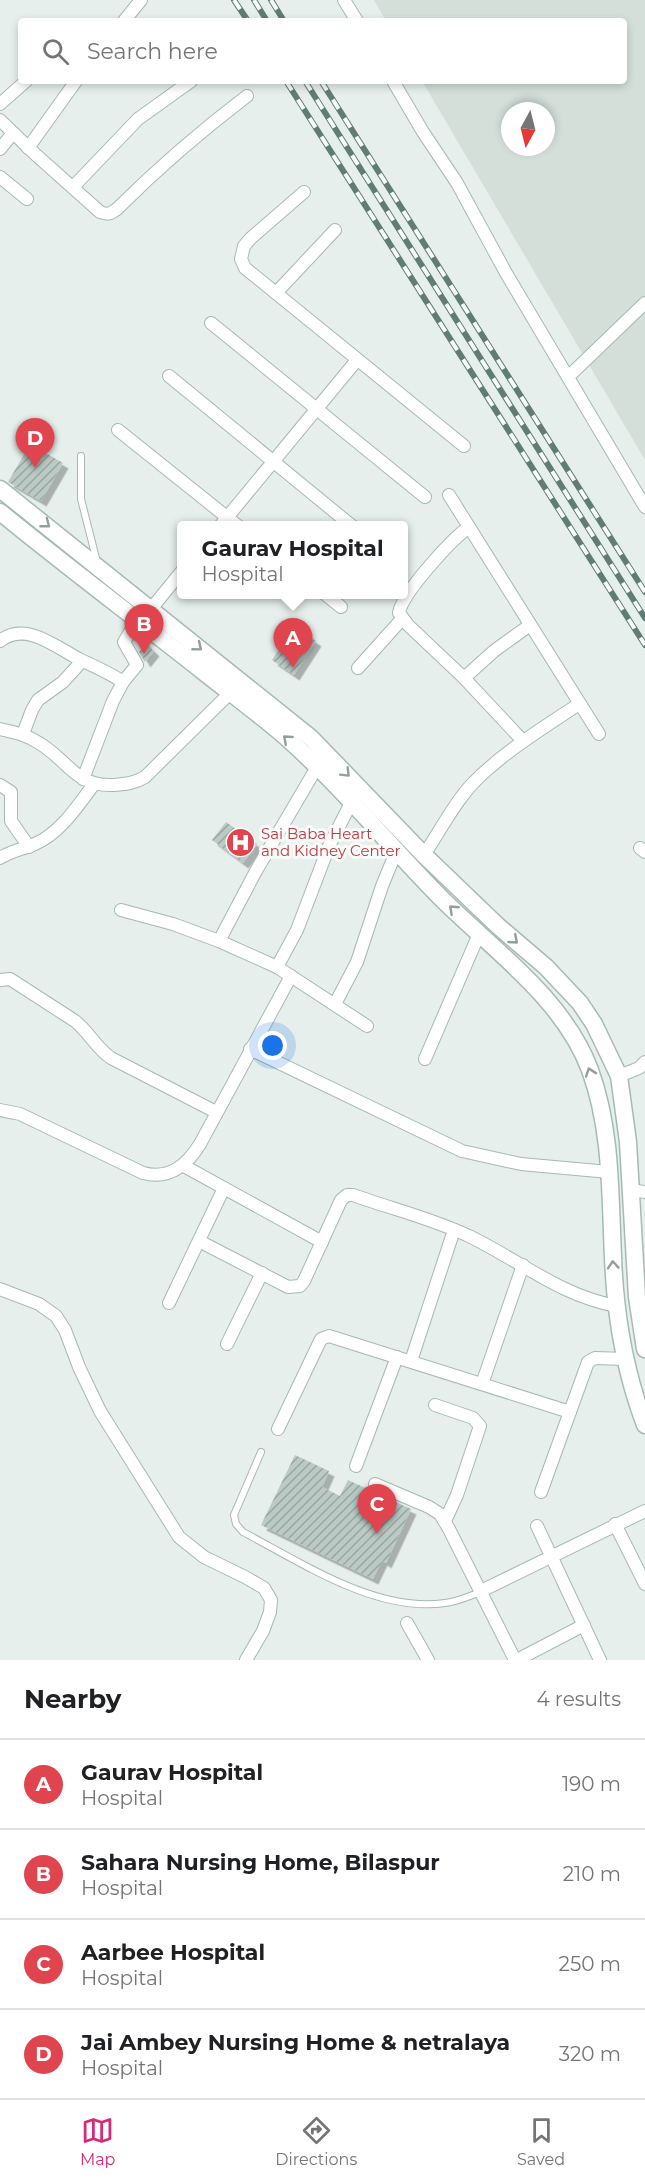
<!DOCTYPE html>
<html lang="en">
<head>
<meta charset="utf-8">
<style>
  body { margin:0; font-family:Montserrat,sans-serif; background:#f2f2f2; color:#202124 }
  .compass { position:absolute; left:501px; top:102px; width:54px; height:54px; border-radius:50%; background:#fff; box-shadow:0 3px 9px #0003; rotate:187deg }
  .you { position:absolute; left:273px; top:1046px; width:21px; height:21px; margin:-15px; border:4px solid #fff; border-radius:50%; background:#1a73e8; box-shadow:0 0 0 9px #1a73e833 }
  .badge { display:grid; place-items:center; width:39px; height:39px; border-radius:50%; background:#db2777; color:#fff; font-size:20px; font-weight:700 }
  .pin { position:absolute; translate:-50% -50px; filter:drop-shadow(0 2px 3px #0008) }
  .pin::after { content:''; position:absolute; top:32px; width:21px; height:18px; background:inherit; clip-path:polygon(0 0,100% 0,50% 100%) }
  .popup { position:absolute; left:177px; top:521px; width:231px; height:78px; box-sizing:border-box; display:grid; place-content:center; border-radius:6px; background:#fff; filter:drop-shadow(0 2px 4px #0005); font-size:20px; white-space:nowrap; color:#757577 }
  .popup b { font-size:22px; color:#202124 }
  .popup::after { content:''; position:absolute; left:50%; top:100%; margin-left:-12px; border:12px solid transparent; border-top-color:#fff }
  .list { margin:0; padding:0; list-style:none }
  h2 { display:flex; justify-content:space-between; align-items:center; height:78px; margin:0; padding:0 24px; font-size:26px }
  h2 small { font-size:20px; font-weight:400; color:#757577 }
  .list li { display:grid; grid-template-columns:39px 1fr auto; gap:18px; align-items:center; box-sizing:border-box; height:90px; padding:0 24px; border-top:2px solid #e0e0e0 }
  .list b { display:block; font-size:22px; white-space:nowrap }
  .list p { margin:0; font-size:20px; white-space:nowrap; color:#757577 }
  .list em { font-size:20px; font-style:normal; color:#757577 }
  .icon { flex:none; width:33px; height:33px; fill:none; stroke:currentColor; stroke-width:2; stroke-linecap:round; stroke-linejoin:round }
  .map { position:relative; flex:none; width:645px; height:1660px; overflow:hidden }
  .search { position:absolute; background:#fff; box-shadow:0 3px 9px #0003; left:18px; right:18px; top:18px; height:66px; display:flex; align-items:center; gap:15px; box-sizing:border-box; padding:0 21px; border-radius:6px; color:#757577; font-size:22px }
  .sheet { height:438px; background:#fff }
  nav { display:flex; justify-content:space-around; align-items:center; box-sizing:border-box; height:84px; border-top:2px solid #e0e0e0; background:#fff; font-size:16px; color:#757577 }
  nav a { display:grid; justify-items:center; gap:3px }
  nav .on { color:#db2777 }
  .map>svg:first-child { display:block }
  .built { fill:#d4dfda; fill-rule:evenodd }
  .building { fill:url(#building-hatch); filter:url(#shadow) }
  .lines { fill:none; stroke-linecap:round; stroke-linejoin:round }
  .service-casing { stroke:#a8b8b2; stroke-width:8 }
  .minor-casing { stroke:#a8b8b2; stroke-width:14 }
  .secondary-casing { stroke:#a4bbb3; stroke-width:19 }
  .service { stroke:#fff; stroke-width:6 }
  .minor { stroke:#fff; stroke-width:12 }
  .secondary { stroke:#fff; stroke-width:16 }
  .rail-casing { stroke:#5f7d75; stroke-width:6 }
  .rail { stroke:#f7fbf9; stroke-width:4; stroke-dasharray:11; stroke-linecap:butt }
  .oneway { stroke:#92a09c }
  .labels { text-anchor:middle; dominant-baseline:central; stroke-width:6; stroke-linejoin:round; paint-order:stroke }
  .health-label { font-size:15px; fill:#be3a42; stroke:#f7fbf9; text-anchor:start }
</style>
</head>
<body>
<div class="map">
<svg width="645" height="1660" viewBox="0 0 645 1660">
  <defs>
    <pattern id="building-hatch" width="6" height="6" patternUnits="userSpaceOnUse" patternTransform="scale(1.5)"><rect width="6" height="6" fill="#bbcac4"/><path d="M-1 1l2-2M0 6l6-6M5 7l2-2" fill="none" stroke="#98a6a0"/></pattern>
    <filter id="shadow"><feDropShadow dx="5.5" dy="5.5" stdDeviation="0" flood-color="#0004"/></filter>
  </defs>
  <rect width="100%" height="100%" fill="#e6efeb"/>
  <!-- built -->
  <path class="built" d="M374 0H645V460L422 81H624V21H386ZM510 111H546V147H510Z"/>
  <!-- building -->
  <g class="building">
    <path d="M30 444 63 463 41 501 8 482Z"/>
    <path d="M294 626 316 641 294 675 272 660Z"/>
    <path d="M147 644 154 651 145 662 139 652Z"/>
    <path d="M226 822 257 844 243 863 212 840Z"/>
    <path d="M295 1455 329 1471 322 1487 340 1496 348 1480 411 1509 386 1563 382 1560 373 1579 261 1525Z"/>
  </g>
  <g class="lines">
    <defs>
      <g id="service">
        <path d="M81 456V499L97 562"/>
        <path d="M261 1452 234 1515 236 1524 243 1532C302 1563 376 1613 445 1603 457 1602 469 1596 481 1592"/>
      </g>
      <g id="minor">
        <path d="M344 0 357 21"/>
        <path d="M124 21 141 0"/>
        <path d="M393 81 423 132 457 183 506 273 645 507"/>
        <path d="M0 104 26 81"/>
        <path d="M0 120 35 154 100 212C108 215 110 214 117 209 158 168 201 131 247 96"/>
        <path d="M28 148 76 81"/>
        <path d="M0 149 13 133"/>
        <path d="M0 177 27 199"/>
        <path d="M73 187 138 119 191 81"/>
        <path d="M304 192 251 238 244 246 241 259 245 268 464 446"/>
        <path d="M276 293 335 230"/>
        <path d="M211 323 425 497"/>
        <path d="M169 376 352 526"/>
        <path d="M569 376 645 303"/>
        <path d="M118 430 238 526"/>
        <path d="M449 495 599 734"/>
        <path d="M220 526 357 360"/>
        <path d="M469 527C452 539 402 593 399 613L408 625 464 678 523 741"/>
        <path d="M325 594 341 607"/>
        <path d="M151 609 182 571"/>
        <path d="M0 641C26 620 58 649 81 660 96 667 110 673 123 682"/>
        <path d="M358 668 402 619"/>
        <path d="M464 678 494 651 530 625"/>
        <path d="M0 729C14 732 27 735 39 743 68 760 75 787 114 785 126 784 135 783 145 777L230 693"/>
        <path d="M23 734 32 710 38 700 63 682 82 661"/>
        <path d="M83 779 113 701 123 682 137 665 124 642 137 620"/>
        <path d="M0 785 11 792V821L29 847"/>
        <path d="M640 848 645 852"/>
        <path d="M424 855C440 831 454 803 474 782 505 751 543 728 579 704"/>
        <path d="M0 858C11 851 23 849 35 844 60 833 78 806 94 784"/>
        <path d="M121 910 173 924 219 941 277 967 367 1026"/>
        <path d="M219 941 256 871 317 767"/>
        <path d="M277 967 297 930 329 846 351 803"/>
        <path d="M0 980 10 979 75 1021C89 1032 96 1048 111 1058L216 1112"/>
        <path d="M335 1004 357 962 382 886 396 852"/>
        <path d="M250 1049 462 1151 521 1164 609 1172"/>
        <path d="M425 1059 479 934"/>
        <path d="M619 1076 639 1068 645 1062"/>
        <path d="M0 1110 20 1114 143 1173C170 1180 187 1165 200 1144L291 976"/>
        <path d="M184 1166 322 1242"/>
        <path d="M630 1190 645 1192"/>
        <path d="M199 1241 288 1287 300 1286 304 1281 341 1200 347 1195H353C392 1209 434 1219 471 1237 520 1261 563 1297 617 1306"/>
        <path d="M0 1289 39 1304 56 1316 65 1330 79 1367 100 1411 179 1537 204 1557 245 1577 264 1588 271 1600 270 1612 263 1631 246 1660"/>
        <path d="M169 1303 224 1188"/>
        <path d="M227 1344 262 1273"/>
        <path d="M411 1361 454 1230"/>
        <path d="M482 1384 523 1265"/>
        <path d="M435 1405 473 1418 480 1426 457 1495 445 1521"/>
        <path d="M278 1429 321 1339 329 1336 570 1412"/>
        <path d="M356 1466 397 1357"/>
        <path d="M375 1484 429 1507 440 1514 449 1529 515 1660"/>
        <path d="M541 1492 588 1362 595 1358 626 1359"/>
        <path d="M615 1524 645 1584"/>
        <path d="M537 1526 600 1660"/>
        <path d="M481 1591 645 1511"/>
        <path d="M407 1623 428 1660"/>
        <path d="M517 1660 584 1625"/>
      </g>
      <g id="secondary">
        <path d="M0 489 311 738 424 855 498 926 546 967 580 1003 594 1024 619 1076 628 1142 637 1297 645 1349"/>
        <path d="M0 512C67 567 137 619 205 673 233 695 262 716 288 739 344 789 391 848 444 901 496 952 564 1000 590 1070 612 1130 610 1195 613 1257 615 1313 625 1372 645 1425"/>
      </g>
    </defs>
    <!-- service casing -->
    <use href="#service" class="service-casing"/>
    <!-- minor casing -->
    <use href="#minor" class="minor-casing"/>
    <!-- secondary casing -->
    <use href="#secondary" class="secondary-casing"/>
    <!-- service -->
    <use href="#service" class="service"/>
    <!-- minor -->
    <use href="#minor" class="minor"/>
    <!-- secondary -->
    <use href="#secondary" class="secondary"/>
    <defs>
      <g id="rail">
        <path d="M234 0 248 21"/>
        <path d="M254 0 267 21"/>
        <path d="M271 0 284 21"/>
        <path d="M286 81 645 645"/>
        <path d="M305 81 645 618"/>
        <path d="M321 81 645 592"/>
      </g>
    </defs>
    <!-- rail casing -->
    <use href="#rail" class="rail-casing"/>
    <!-- rail -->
    <use href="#rail" class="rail"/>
  </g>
  <!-- one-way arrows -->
  <defs><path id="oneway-chevron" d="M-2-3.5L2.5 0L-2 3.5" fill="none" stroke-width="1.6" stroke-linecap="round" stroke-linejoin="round" transform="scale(1.5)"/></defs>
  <g class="oneway">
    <use href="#oneway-chevron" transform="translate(46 524) rotate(38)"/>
    <use href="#oneway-chevron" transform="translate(198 647) rotate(39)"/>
    <use href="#oneway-chevron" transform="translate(287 739) rotate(-139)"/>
    <use href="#oneway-chevron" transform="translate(346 773) rotate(45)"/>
    <use href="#oneway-chevron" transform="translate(453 909) rotate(-137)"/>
    <use href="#oneway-chevron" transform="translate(514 940) rotate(41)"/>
    <use href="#oneway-chevron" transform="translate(590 1072) rotate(-109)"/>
    <use href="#oneway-chevron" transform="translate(613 1265) rotate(-94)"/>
  </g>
  <!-- icons -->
  <defs>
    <symbol id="hospital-disc" viewBox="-11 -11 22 22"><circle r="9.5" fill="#e0444e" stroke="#f7fbf9"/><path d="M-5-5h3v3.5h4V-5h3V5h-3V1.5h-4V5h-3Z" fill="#fff"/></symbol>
  </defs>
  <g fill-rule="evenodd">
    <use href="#hospital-disc" x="224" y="826" width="33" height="33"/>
  </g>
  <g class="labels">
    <!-- health labels -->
    <g class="health-label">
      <text x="261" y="833">Sai Baba Heart<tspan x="261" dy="17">and Kidney Center</tspan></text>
    </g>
  </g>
</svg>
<svg class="compass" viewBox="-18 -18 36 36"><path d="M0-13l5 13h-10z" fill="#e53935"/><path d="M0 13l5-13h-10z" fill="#757577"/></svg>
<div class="you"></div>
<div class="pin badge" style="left:293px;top:668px;background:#e0444e">A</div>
<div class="popup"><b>Gaurav Hospital</b>Hospital</div>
<div class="pin badge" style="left:144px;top:654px;background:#e0444e">B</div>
<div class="pin badge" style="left:377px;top:1534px;background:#e0444e">C</div>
<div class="pin badge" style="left:35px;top:468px;background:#e0444e">D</div>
<div class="search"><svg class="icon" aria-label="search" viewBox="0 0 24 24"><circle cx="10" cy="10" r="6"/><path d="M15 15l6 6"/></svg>Search here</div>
</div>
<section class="sheet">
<h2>Nearby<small>4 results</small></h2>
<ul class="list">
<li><span class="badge" style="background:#e0444e">A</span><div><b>Gaurav Hospital</b><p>Hospital</p></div><em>190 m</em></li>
<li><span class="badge" style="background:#e0444e">B</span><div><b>Sahara Nursing Home, Bilaspur</b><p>Hospital</p></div><em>210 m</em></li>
<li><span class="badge" style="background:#e0444e">C</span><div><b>Aarbee Hospital</b><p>Hospital</p></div><em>250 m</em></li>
<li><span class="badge" style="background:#e0444e">D</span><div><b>Jai Ambey Nursing Home &amp; netralaya</b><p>Hospital</p></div><em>320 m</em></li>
</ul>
</section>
<nav>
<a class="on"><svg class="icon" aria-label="map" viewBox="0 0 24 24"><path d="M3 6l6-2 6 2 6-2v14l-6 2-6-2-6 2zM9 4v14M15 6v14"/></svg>Map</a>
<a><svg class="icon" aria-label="directions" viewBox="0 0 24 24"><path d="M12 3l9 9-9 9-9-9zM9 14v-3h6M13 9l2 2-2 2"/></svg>Directions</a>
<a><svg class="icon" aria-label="saved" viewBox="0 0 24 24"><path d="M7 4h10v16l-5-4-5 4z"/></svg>Saved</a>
</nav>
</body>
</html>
